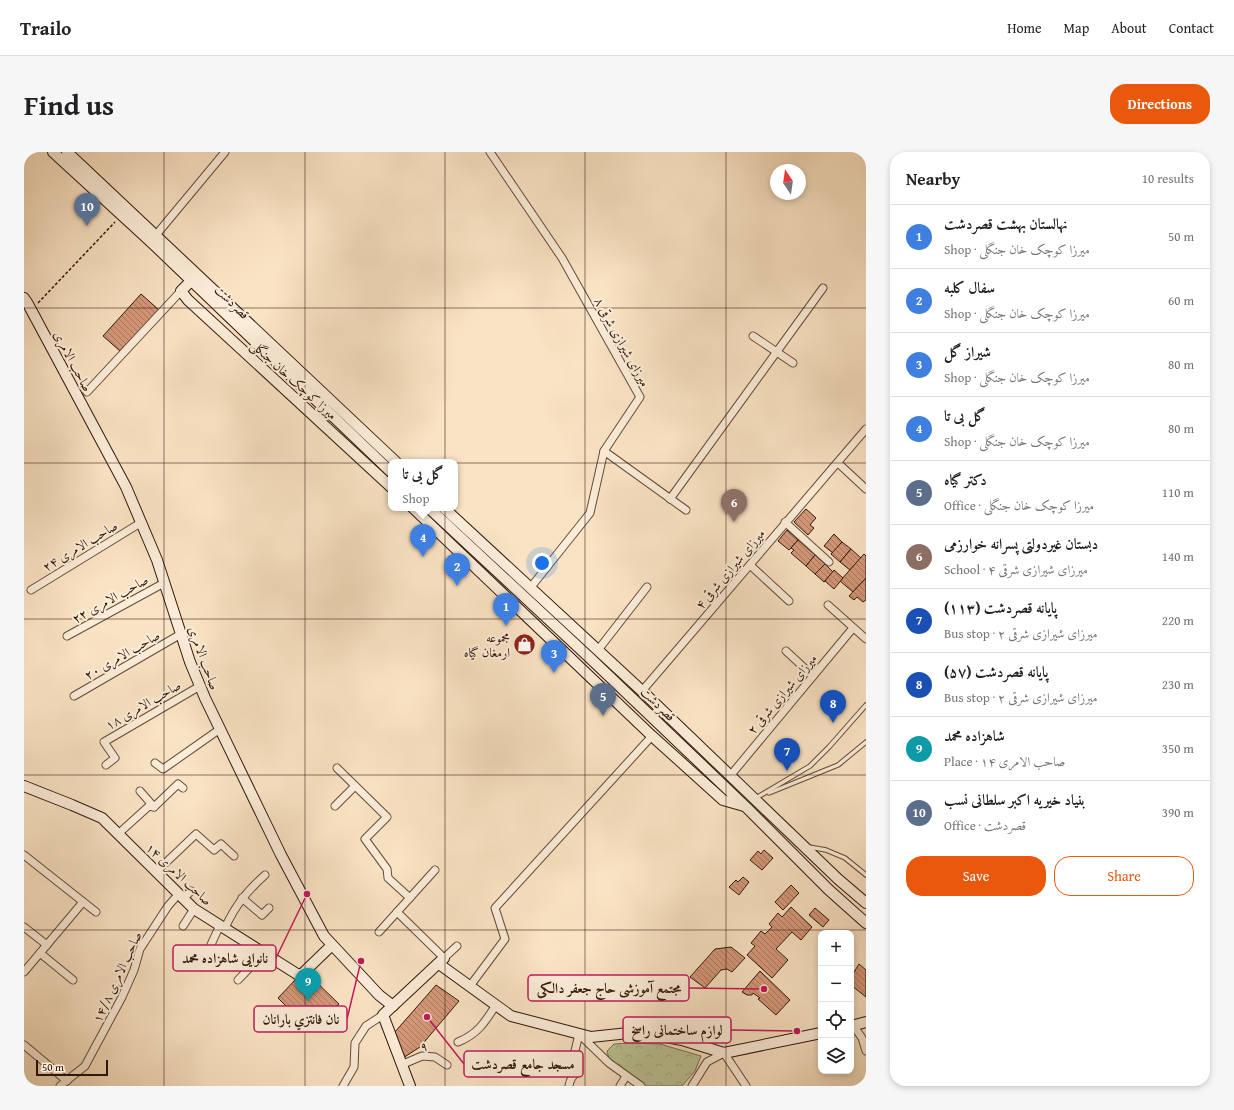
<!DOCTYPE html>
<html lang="en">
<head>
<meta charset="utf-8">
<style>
  body { margin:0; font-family:"Gentium Book Plus",Amiri,serif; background:#f6f6f6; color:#202124 }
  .controls { position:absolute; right:12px; bottom:12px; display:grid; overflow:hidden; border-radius:8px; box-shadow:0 2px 6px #0003 }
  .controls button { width:36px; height:36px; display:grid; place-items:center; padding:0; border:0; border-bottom:1px solid #e0e0e0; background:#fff; color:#202124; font:20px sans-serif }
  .compass { position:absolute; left:746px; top:12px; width:36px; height:36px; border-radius:50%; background:#fff; box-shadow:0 2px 6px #0003; rotate:347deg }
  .scale { position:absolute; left:12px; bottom:10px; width:72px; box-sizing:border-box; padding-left:4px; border:2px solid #30180c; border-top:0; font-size:11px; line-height:14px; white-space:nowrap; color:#30180c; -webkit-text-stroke:3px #fcedd9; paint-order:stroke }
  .you { position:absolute; left:518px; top:411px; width:14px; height:14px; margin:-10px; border:3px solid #fff; border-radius:50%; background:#1a73e8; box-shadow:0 0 0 6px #1a73e833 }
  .badge { display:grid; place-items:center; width:26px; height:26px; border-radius:50%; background:#ea580c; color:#fff; font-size:13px; font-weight:700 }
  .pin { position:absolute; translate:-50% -33px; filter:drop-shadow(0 1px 2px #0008) }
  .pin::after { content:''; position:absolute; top:21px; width:14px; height:12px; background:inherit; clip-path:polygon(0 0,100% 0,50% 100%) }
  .popup { position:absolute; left:364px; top:307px; width:70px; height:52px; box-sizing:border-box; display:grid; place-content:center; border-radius:8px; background:#fff; filter:drop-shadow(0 1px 3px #0005); font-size:13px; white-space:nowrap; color:#757577 }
  .popup b { font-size:15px; color:#202124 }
  .popup::after { content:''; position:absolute; left:50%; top:100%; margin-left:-8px; border:8px solid transparent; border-top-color:#fff }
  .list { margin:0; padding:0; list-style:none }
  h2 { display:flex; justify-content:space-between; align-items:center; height:52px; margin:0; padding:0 16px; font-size:17px }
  h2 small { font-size:13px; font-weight:400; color:#757577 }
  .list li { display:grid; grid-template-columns:26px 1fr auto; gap:12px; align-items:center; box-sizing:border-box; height:64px; padding:0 16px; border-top:1px solid #e0e0e0 }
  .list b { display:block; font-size:15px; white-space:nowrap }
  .list p { margin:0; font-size:13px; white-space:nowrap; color:#757577 }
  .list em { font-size:13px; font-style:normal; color:#757577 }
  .actions { display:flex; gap:8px; padding:12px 16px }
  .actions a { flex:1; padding:9px 0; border:1px solid #ea580c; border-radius:16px; text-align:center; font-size:14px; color:#ea580c }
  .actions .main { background:#ea580c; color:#fff }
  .icon { flex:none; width:22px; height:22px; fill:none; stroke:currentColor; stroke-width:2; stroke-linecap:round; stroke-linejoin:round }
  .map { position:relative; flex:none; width:842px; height:934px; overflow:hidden; border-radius:16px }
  header { display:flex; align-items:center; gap:24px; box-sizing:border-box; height:56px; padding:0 20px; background:#fff; border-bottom:1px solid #e0e0e0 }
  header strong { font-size:19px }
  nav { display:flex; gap:22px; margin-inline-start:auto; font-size:14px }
  .intro { display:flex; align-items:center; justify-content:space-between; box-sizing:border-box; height:96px; padding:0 24px }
  h1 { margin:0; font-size:28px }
  .button { padding:10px 18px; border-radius:16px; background:#ea580c; color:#fff; font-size:14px; font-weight:700 }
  main { display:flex; gap:24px; padding:0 24px }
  aside { flex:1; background:#fff; border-radius:16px; box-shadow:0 2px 6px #0003 }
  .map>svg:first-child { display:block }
  .park { fill:url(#park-crowns); stroke:#766e51 }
  .building { fill:url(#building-back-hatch); stroke:#30180c }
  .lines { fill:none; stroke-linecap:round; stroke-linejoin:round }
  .lane-casing { stroke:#624b3a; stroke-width:5.5 }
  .street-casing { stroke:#624b3a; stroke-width:9 }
  .secondary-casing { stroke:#30180c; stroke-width:12 }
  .path { stroke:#30180c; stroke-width:1.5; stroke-dasharray:3 2; stroke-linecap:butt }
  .lane { stroke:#fcedd9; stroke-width:3.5 }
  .street { stroke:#fcedd9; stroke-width:7 }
  .secondary { stroke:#fcedd9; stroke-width:10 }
  .grid { fill:none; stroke:#30180c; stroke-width:1; stroke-opacity:0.55 }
  .labels { text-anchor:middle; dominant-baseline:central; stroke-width:4; stroke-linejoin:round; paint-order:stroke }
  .street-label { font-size:13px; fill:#30180c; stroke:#fcedd9 }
  .poi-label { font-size:13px; fill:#30180c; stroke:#fcedd9; text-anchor:end }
  .leader { fill:none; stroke:#c2185b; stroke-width:1.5 }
  .callout-dot { fill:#c2185b; stroke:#fcedd9; stroke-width:1.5 }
  .callout { fill:#fcedd9; stroke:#c2185b; stroke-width:1.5 }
  .callout-label { font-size:14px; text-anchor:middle; font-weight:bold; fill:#30180c }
</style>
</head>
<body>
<header>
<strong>Trailo</strong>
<nav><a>Home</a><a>Map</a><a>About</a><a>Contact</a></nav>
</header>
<div class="intro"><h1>Find us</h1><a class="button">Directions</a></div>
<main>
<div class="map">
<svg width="842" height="934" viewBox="0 0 842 934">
  <defs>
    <pattern id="park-crowns" width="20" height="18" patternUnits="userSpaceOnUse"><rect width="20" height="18" fill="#bbc496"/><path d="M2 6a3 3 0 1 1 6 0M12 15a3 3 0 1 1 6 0" fill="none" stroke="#a1a880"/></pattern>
    <pattern id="building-back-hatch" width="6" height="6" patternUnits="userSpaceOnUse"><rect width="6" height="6" fill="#d5987a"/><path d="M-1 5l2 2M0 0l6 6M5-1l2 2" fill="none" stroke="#ad7b62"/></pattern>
  </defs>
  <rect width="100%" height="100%" fill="#fae3c4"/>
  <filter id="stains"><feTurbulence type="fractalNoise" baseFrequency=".005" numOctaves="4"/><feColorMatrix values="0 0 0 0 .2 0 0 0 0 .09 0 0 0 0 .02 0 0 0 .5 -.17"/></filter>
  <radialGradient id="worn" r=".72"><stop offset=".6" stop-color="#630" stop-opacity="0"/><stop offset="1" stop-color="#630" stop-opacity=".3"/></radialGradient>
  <!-- park -->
  <path class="park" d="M607 891 636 892 677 904 671 919 658 934H622L585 907 583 899 590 892Z"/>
  <!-- building -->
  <g class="building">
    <path d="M117 142 135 158 96 199 79 184Z"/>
    <path d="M782 357 792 366 786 373 790 376 784 383 770 370Z"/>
    <path d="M763 378 774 388 765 398 754 389Z"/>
    <path d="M810 382 818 390 809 401 800 394Z"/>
    <path d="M774 388 791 403 782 414 767 401 770 398 767 396Z"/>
    <path d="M818 390 827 397 816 410 807 402Z"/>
    <path d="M827 397 837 406 826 418 816 410Z"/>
    <path d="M840 402 842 404V426L829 440 816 429Z"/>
    <path d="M791 403 801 412 791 422 782 414Z"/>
    <path d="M801 412 809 420 800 430 791 422Z"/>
    <path d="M810 418 819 426 810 437 801 429Z"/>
    <path d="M842 426V448L839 450 833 445 830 448 825 444Z"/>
    <path d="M740 698 749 706 738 718 726 708 734 699 737 702Z"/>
    <path d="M719 725 725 730 715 743 705 735 712 728 714 730Z"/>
    <path d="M767 733 775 741 759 758 751 750Z"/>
    <path d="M767 755 788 775 777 788 768 780 752 797 764 808 748 826 723 803 731 794 727 791 737 779 741 782 748 775 745 772 754 761 758 765Z"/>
    <path d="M791 756 805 768 799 775 785 763Z"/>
    <path d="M707 795 721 806 708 820 703 817 697 818 681 836 666 825 691 797Z"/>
    <path d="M835 812 842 818V845L827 833V825Z"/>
    <path d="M736 819 766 848 752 863 734 847 736 846 729 841 728 843H723L718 840Z"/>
    <path d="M284 822 315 852 286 878 254 846 273 826 277 830Z"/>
    <path d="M412 833 435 849 396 895 379 906 370 881Z"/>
  </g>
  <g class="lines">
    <defs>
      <g id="lane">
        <path d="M745 641 814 613 842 590"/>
        <path d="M732 646 786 614 805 595 842 553"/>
        <path d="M785 695 802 698 821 706 842 723"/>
      </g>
      <g id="street">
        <path d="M466 0 538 106 616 245 580 299 566 361 507 435"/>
        <path d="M132 83 201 0"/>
        <path d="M729 184 769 211"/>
        <path d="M63 240 157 139"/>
        <path d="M580 299 662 358"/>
        <path d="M814 311 842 337"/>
        <path d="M646 347 799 136"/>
        <path d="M761 370 805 410"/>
        <path d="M726 413 765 449"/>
        <path d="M7 438 118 370"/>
        <path d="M804 453 842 487"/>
        <path d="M43 484 140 431"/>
        <path d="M574 498 623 435"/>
        <path d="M762 499 789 524"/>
        <path d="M618 539 842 277"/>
        <path d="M50 544 157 482"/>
        <path d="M131 611 139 617 196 577"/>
        <path d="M82 613 91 606 80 590 176 534"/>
        <path d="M313 616 363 665 341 687 363 717 364 726 386 746"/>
        <path d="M706 624 829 476"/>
        <path d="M116 639 130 655"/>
        <path d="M311 654 331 634"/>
        <path d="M94 682 125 654 130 655 154 632 159 636"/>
        <path d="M0 703 72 760"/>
        <path d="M132 720 172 682 190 698 197 692 210 704"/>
        <path d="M218 746 238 763 245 756"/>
        <path d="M159 747 167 739"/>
        <path d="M373 760 420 806 433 794"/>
        <path d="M159 774 170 757"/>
        <path d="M0 775 23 793"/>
        <path d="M201 776C211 754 222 740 241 723"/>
        <path d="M355 780 411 718"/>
        <path d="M185 797 196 773"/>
        <path d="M16 801 49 828"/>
        <path d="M0 820 59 750"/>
        <path d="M214 828 240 801"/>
        <path d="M446 834 481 787 471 756 628 584"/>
        <path d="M829 873 838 886 842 899"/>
        <path d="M555 882 585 911 617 934"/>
        <path d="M434 890C454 882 461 870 472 853"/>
        <path d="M0 893 43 929"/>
        <path d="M377 913 398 904 411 905 423 913"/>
        <path d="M36 934 61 914 98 845 110 818 116 797 144 754 152 745 156 744"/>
        <path d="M319 934 330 915 331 891 342 874 359 863"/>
        <path d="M545 934C546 927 549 923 554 919L553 912 550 903 555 882"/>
        <path d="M596 934 602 924"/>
        <path d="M668 934 683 910 700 901 722 934"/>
      </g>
      <g id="secondary">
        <path d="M29 0 126 89 367 320"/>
        <path d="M43 0 372 310"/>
        <path d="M167 129 157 139 164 148 367 335"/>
        <path d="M0 146 4 152 102 335 133 408 166 510 181 546 257 703 300 784 355 843 369 854"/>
        <path d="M389 356 628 584 699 648 720 654"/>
        <path d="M405 356 566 506 722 655 805 738 842 771"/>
        <path d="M420 356 618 539 814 727 842 751"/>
        <path d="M0 634 48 653 78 666 170 757 273 822H278L308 793"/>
        <path d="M415 812 487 864 567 885 614 880 658 888 700 901 797 881"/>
        <path d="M827 874 842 870"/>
        <path d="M386 934 359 863 420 806"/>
      </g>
    </defs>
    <!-- lane casing -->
    <use href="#lane" class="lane-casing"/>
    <!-- street casing -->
    <use href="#street" class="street-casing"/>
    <!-- secondary casing -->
    <use href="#secondary" class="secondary-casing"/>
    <!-- path -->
    <path class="path" d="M14 151 91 70"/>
    <!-- lane -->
    <use href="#lane" class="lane"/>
    <!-- street -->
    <use href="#street" class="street"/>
    <!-- secondary -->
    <use href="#secondary" class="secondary"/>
  </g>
  <!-- grid -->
  <path class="grid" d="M140 0V934M281 0V934M421 0V934M561 0V934M702 0V934M0 156H842M0 311H842M0 467H842M0 623H842M0 778H842"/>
  <!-- icons -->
  <defs>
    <symbol id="shop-disc" viewBox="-11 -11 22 22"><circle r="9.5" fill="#8f2418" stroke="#fcedd9"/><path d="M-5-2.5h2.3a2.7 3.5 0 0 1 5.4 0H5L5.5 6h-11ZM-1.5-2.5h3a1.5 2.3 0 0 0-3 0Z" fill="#fff"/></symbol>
  </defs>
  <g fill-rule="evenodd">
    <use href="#shop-disc" x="488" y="480" width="25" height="25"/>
  </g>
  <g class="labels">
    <!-- street labels -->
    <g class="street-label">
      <text transform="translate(208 150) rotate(44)">قصردشت</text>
      <text transform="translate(598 190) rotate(61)">۸ میرزای شیرازی شرقی</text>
      <text transform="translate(49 209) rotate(62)">صاحب الامری</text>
      <text transform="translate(270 228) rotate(42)">میرزا کوچک خان جنگلی</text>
      <text transform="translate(56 394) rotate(-31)">۲۴ صاحب الامری</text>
      <text transform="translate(706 417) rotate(-50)">۴ میرزای شیرازی شرقی</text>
      <text transform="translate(86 447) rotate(-29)">۲۲ صاحب الامری</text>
      <text transform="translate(98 503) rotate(-30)">۲۰ صاحب الامری</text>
      <text transform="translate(180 506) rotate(70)">صاحب الامری</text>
      <text transform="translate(758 542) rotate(-50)">۲ میرزای شیرازی شرقی</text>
      <text transform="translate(634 552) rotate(44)">قصردشت</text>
      <text transform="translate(119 553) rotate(-30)">۱۸ صاحب الامری</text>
      <text transform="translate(155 722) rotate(43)">۱۴ صاحب الامری</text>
      <text transform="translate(93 825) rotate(-65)">صاحب الامری ۱۴/۸</text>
      <text transform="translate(400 894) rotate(-5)">۹</text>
    </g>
    <!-- poi labels -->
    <g class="poi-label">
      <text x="486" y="485">مجموعه<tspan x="486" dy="15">ارمغان گیاه</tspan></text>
    </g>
  </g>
  <!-- callouts -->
  <path class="leader" d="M283 742L252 806M740 837L665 836M337 809L323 867M773 879L707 878M403 865L440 912"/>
  <g class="callout-dot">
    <circle cx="283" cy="742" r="4"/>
    <circle cx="740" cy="837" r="4"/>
    <circle cx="337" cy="809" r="4"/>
    <circle cx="773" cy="879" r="4"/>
    <circle cx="403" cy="865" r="4"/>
  </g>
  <g class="callout">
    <rect x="149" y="793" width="103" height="26" rx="4"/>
    <rect x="504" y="823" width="161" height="26" rx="4"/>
    <rect x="230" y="854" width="93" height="26" rx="4"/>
    <rect x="599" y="865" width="108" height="26" rx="4"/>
    <rect x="440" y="899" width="119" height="26" rx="4"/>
  </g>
  <g class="callout-label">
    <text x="201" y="811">نانوایی شاهزاده محمد</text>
    <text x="585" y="841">مجتمع آموزشی حاج جعفر دالکی</text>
    <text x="277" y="872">نان فانتزي بارانان</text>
    <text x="653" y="883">لوازم ساختمانی راسخ</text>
    <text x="499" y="917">مسجد جامع قصردشت</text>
  </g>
  <rect width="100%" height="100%" filter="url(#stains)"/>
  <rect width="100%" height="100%" fill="url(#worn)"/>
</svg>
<div class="controls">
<button>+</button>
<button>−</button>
<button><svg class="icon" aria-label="locate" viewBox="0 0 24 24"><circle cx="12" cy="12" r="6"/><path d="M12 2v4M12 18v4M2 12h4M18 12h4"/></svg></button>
<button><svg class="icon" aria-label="layers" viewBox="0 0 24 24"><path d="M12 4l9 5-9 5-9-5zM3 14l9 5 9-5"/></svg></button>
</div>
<svg class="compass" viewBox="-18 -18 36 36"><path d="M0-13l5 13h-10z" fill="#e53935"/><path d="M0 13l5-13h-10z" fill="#757577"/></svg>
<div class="scale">50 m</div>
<div class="you"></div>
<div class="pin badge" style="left:482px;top:474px;background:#3f7fe0">1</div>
<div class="pin badge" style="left:433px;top:434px;background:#3f7fe0">2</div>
<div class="pin badge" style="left:530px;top:521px;background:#3f7fe0">3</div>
<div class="pin badge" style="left:399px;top:405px;background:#3f7fe0">4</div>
<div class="popup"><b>گل بی تا</b>Shop</div>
<div class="pin badge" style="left:579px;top:564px;background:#5c6f8a">5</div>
<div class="pin badge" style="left:710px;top:370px;background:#8d6e63">6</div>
<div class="pin badge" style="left:763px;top:619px;background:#1a4fb4">7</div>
<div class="pin badge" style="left:809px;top:571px;background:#1a4fb4">8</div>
<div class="pin badge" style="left:284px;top:849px;background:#0f9aa8">9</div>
<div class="pin badge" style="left:63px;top:74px;background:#5c6f8a">10</div>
</div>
<aside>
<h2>Nearby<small>10 results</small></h2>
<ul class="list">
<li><span class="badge" style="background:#3f7fe0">1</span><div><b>نهالستان بهشت قصردشت</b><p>Shop · میرزا کوچک خان جنگلی</p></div><em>50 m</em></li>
<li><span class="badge" style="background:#3f7fe0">2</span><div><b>سفال کلبه</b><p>Shop · میرزا کوچک خان جنگلی</p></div><em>60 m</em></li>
<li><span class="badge" style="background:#3f7fe0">3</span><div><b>شیراز گل</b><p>Shop · میرزا کوچک خان جنگلی</p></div><em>80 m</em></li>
<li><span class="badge" style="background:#3f7fe0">4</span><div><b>گل بی تا</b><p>Shop · میرزا کوچک خان جنگلی</p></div><em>80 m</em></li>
<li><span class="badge" style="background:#5c6f8a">5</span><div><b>دکتر گیاه</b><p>Office · میرزا کوچک خان جنگلی</p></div><em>110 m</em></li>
<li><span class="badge" style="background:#8d6e63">6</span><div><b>دبستان غیردولتی پسرانه خوارزمی</b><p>School · ۴ میرزای شیرازی شرقی</p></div><em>140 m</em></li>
<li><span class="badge" style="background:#1a4fb4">7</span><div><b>پایانه قصردشت (۱۱۳)</b><p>Bus stop · ۲ میرزای شیرازی شرقی</p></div><em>220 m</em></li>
<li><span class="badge" style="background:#1a4fb4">8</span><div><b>پایانه قصردشت (۵۷)</b><p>Bus stop · ۲ میرزای شیرازی شرقی</p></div><em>230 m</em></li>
<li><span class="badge" style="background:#0f9aa8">9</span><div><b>شاهزاده محمد</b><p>Place · ۱۴ صاحب الامری</p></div><em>350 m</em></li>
<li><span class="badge" style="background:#5c6f8a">10</span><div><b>بنیاد خیریه اکبر سلطانی نسب</b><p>Office · قصردشت</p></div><em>390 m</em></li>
</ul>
<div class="actions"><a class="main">Save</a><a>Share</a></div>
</aside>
</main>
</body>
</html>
